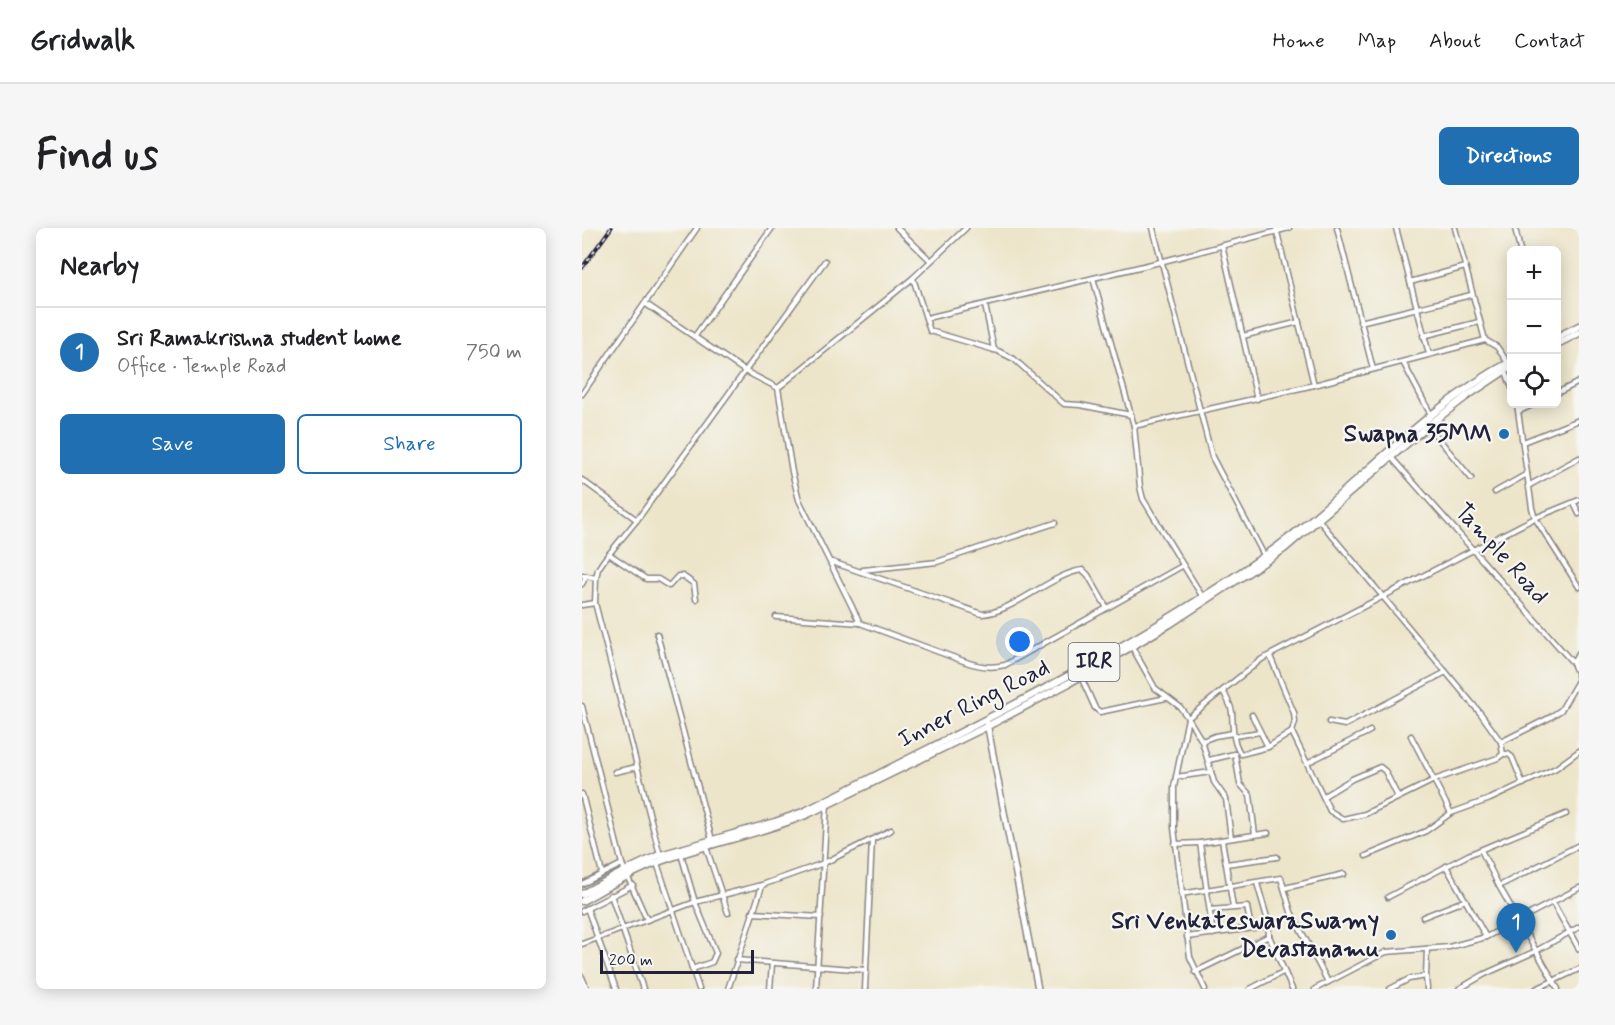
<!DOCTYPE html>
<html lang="en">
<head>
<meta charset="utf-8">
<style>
  body { margin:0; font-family:Mynerve,sans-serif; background:#f6f6f6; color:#202124 }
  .controls { position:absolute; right:18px; top:18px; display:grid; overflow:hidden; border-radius:9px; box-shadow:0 3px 15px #0003 }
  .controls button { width:54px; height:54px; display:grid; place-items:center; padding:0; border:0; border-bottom:2px solid #e0e0e0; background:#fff; color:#202124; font:30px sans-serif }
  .scale { position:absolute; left:18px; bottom:15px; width:154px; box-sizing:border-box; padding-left:6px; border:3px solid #22223b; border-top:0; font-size:16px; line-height:21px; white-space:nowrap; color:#22223b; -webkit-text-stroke:4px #f6f6f2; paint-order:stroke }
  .you { position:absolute; left:438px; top:414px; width:21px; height:21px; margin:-15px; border:4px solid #fff; border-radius:50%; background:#1a73e8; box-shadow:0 0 0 9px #1a73e833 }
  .badge { display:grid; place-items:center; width:39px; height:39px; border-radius:50%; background:#1f6fb2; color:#fff; font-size:20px; font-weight:700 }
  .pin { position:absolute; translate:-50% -50px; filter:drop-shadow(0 2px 3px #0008) }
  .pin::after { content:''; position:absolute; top:32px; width:21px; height:18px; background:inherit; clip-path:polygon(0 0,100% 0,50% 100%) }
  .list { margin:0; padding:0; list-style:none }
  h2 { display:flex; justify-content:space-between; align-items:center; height:78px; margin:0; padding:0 24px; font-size:26px }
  h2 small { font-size:20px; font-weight:400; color:#757577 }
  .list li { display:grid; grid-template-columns:39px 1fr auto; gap:18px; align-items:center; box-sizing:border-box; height:90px; padding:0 24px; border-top:2px solid #e0e0e0 }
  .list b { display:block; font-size:22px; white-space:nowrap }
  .list p { margin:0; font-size:20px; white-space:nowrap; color:#757577 }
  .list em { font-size:20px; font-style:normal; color:#757577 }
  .actions { display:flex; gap:12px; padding:18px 24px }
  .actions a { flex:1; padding:14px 0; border:2px solid #1f6fb2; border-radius:9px; text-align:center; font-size:21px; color:#1f6fb2 }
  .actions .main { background:#1f6fb2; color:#fff }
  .icon { flex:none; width:33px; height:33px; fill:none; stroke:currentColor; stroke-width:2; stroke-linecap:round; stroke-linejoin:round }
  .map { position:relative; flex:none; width:997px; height:761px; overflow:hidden; border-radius:9px }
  header { display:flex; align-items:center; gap:36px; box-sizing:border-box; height:84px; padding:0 30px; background:#fff; border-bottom:2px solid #e0e0e0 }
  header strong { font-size:28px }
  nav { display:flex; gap:33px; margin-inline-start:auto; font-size:21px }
  .intro { display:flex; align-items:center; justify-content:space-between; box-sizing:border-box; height:144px; padding:0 36px }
  h1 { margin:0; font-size:42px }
  .button { padding:15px 27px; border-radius:9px; background:#1f6fb2; color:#fff; font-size:21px; font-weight:700 }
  main { display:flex; gap:36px; padding:0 36px }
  aside { flex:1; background:#fff; border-radius:9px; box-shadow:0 3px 15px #0003 }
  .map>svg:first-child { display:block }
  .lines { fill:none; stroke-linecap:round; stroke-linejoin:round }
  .street-casing { stroke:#888482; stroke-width:7 }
  .secondary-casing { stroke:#888482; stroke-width:8 }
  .primary-casing { stroke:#888482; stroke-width:9 }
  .street { stroke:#fff; stroke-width:4 }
  .secondary { stroke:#fff; stroke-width:5 }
  .primary { stroke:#fff; stroke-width:6 }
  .rail-casing { stroke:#22223b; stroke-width:4 }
  .rail { stroke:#f6f6f2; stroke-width:1.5; stroke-dasharray:4.5; stroke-linecap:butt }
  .poi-dot { fill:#1f6fb2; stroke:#f6f6f2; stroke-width:2 }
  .labels { text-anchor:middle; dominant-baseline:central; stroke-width:4.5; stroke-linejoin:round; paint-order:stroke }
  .shield { fill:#f6f6f2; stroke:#626272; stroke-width:1.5 }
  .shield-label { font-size:22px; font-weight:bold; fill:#22223b }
  .poi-label { font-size:24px; font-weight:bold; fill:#22223b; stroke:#f6f6f2; text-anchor:end }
  .street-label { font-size:24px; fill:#22223b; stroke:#f6f6f2 }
</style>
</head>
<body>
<header>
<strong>Gridwalk</strong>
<nav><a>Home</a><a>Map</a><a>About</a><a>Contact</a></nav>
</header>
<div class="intro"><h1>Find us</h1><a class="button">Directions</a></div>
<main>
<aside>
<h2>Nearby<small></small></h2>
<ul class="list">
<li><span class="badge">1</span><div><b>Sri Ramakrishna student home</b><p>Office · Temple Road</p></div><em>750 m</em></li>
</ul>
<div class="actions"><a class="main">Save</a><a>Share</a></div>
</aside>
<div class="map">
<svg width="997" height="761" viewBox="0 0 997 761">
  <rect width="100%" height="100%" fill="#f6f6f2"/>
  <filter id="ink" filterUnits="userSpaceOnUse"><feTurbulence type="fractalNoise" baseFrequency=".0167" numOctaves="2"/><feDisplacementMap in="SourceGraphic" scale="12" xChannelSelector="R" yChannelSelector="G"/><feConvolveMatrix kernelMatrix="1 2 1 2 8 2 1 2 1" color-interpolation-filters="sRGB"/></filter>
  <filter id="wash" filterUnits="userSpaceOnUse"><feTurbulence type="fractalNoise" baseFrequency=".008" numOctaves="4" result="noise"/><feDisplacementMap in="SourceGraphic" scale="24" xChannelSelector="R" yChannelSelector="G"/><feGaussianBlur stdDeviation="1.35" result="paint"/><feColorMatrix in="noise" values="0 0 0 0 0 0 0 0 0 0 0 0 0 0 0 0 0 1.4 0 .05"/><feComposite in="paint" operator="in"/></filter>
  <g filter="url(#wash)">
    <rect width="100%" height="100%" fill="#ede5c9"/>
  </g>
  <g filter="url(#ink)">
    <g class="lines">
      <defs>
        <g id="street">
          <path d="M315 0 348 32"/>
          <path d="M571 0 630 229 683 329"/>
          <path d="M694 0 732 157"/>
          <path d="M755 0 791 141"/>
          <path d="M814 0 847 126"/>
          <path d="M873 0 903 112 915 119 926 135"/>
          <path d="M933 0 938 22"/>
          <path d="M640 17 675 171"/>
          <path d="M331 50 348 103 416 123 432 131 482 176 498 177 549 187"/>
          <path d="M511 50 552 198 558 259 561 271 620 368"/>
          <path d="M828 54 883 39"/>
          <path d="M64 76 163 143 196 160 210 244 217 272 278 395"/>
          <path d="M403 77 412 122"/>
          <path d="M345 90 578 34 707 0"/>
          <path d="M778 94 889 67"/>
          <path d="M113 108 190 0"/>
          <path d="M661 108 717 94"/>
          <path d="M841 108 897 94"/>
          <path d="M821 134 849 187"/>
          <path d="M923 141 930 160"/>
          <path d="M196 160 331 50 384 0"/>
          <path d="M975 165 997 154"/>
          <path d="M0 166 115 0"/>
          <path d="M935 176 950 280 953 290 997 359"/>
          <path d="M937 183 953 176"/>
          <path d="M552 198 732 157 903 112"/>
          <path d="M846 198 889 250"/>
          <path d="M941 214 997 192"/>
          <path d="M809 229 991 435 997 450"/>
          <path d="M0 252 55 292"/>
          <path d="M946 258 997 230"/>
          <path d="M913 264 945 246"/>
          <path d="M992 275 997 286"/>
          <path d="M27 326 64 351H76L87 358 96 348H101L112 356 114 371"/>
          <path d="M250 334 400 386C430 385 471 345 501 342L506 347 525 380"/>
          <path d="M281 342 355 334 473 295"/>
          <path d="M0 347 14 350"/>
          <path d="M0 356 4 348"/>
          <path d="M0 377 13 375"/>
          <path d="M194 389 278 395 387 435C401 439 410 440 423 437L600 338"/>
          <path d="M75 406 130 612"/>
          <path d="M550 419 573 460 598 479 606 490 592 559V600L608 729 623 761"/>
          <path d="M991 435 997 425"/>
          <path d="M499 449 513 480 518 484 584 470"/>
          <path d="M641 462C643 468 650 478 650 485 651 498 650 515 659 526L686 519 670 487"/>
          <path d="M0 478 40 636 65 692"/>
          <path d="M747 494 763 497 864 444"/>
          <path d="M710 504 748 583 761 591 783 586 852 552 916 530 921 526 919 514 899 486 736 291"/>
          <path d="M652 508 678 504"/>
          <path d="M829 508 869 585 908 571 974 540 997 523"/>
          <path d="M620 513 633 508 651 505"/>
          <path d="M919 514 967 490 979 482 997 451"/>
          <path d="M686 519 710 504 713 494 712 485 688 428"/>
          <path d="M653 526 658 556 668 567 673 607"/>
          <path d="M921 526H926L930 529 941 556"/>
          <path d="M627 532 652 526"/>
          <path d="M725 535 788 503"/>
          <path d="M33 544 55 539"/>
          <path d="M594 549 629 544"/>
          <path d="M0 566 20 645"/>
          <path d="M742 568 770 551 798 539 803 543 816 569"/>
          <path d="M649 610 644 571 632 554 620 513 606 490 680 431 953 290 997 272"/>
          <path d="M640 612 651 679"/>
          <path d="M618 615 631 706"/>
          <path d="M593 616 618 615 686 605"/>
          <path d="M124 619 146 685"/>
          <path d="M899 622 917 658"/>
          <path d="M99 626 113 674 134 725 130 734 110 741"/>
          <path d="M78 627 13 375 14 350 16 341 22 332 55 292 243 33"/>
          <path d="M784 628 844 603 869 585"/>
          <path d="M75 635 117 761"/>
          <path d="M644 636 695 629"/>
          <path d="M864 638 904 709"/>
          <path d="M675 655 686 693 687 708 710 761"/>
          <path d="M0 656 40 636"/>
          <path d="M703 660 762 646"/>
          <path d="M599 666 699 650 709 684 746 754"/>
          <path d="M29 667 61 761"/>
          <path d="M806 669 886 627 984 586"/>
          <path d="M971 675 997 721"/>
          <path d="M5 680 34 761"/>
          <path d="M628 682 665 679 669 700"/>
          <path d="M0 683 51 657"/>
          <path d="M170 685 239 689"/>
          <path d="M841 689 884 672"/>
          <path d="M605 709 686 698"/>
          <path d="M0 716 113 674 180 657 242 635 309 602"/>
          <path d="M154 732 284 742"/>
          <path d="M613 744 687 708"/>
          <path d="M844 748 845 721"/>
          <path d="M0 749 5 761"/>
          <path d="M146 761 180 658"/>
          <path d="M188 761 190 736"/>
          <path d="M234 761 245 576"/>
          <path d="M283 761 290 612"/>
          <path d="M668 761 701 744"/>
          <path d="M733 761 804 724 867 719 904 709 997 660"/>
          <path d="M808 761 827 751 844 748 845 761"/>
          <path d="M877 761 903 746 954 723 997 699"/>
          <path d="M954 761 997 741"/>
          <path d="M976 761 917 658 997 617"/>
        </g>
        <path id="secondary" d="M405 495 456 761"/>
        <g id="primary">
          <path d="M975 109 997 98"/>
          <path d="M975 116 997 105"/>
          <path d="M0 666 43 643 75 628 193 594 221 584C262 564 302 543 342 523 458 464 574 404 681 329 767 269 835 183 930 133"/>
          <path d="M0 673C25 659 51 643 79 633 127 615 178 606 226 586L404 499 487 455 588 396 702 321 843 200 885 168 930 138"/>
        </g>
      </defs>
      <!-- street casing -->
      <use href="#street" class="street-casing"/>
      <!-- secondary casing -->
      <use href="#secondary" class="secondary-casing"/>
      <!-- primary casing -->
      <use href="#primary" class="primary-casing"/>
      <!-- street -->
      <use href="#street" class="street"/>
      <!-- secondary -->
      <use href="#secondary" class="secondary"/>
      <!-- primary -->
      <use href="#primary" class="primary"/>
      <defs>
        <path id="rail" d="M0 40 29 0"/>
      </defs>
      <!-- rail casing -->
      <use href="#rail" class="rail-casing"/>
      <!-- rail -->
      <use href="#rail" class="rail"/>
    </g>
  </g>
  <!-- markers -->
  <g class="poi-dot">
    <circle cx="922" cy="206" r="6"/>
    <circle cx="809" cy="707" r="6"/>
  </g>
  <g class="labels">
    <!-- shield labels -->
    <rect class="shield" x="486.5" y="415" width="51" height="38" rx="4.5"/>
    <g class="shield-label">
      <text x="512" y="434">IRR</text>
    </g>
    <!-- poi labels -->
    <g class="poi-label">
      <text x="910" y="206">Swapna 35MM</text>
      <text x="797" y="693">Sri VenkateswaraSwamy<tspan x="797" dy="28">Devastanamu</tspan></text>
    </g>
    <!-- street labels -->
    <g class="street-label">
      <text transform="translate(919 326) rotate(48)">Tample Road</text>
      <text transform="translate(392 476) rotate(-27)">Inner Ring Road</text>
    </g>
  </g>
</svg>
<div class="controls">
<button>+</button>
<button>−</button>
<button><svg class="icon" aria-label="locate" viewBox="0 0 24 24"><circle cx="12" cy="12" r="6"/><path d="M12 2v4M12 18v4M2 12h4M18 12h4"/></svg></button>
</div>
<div class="scale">200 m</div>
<div class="you"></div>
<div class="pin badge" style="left:934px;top:725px">1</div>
</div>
</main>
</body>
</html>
